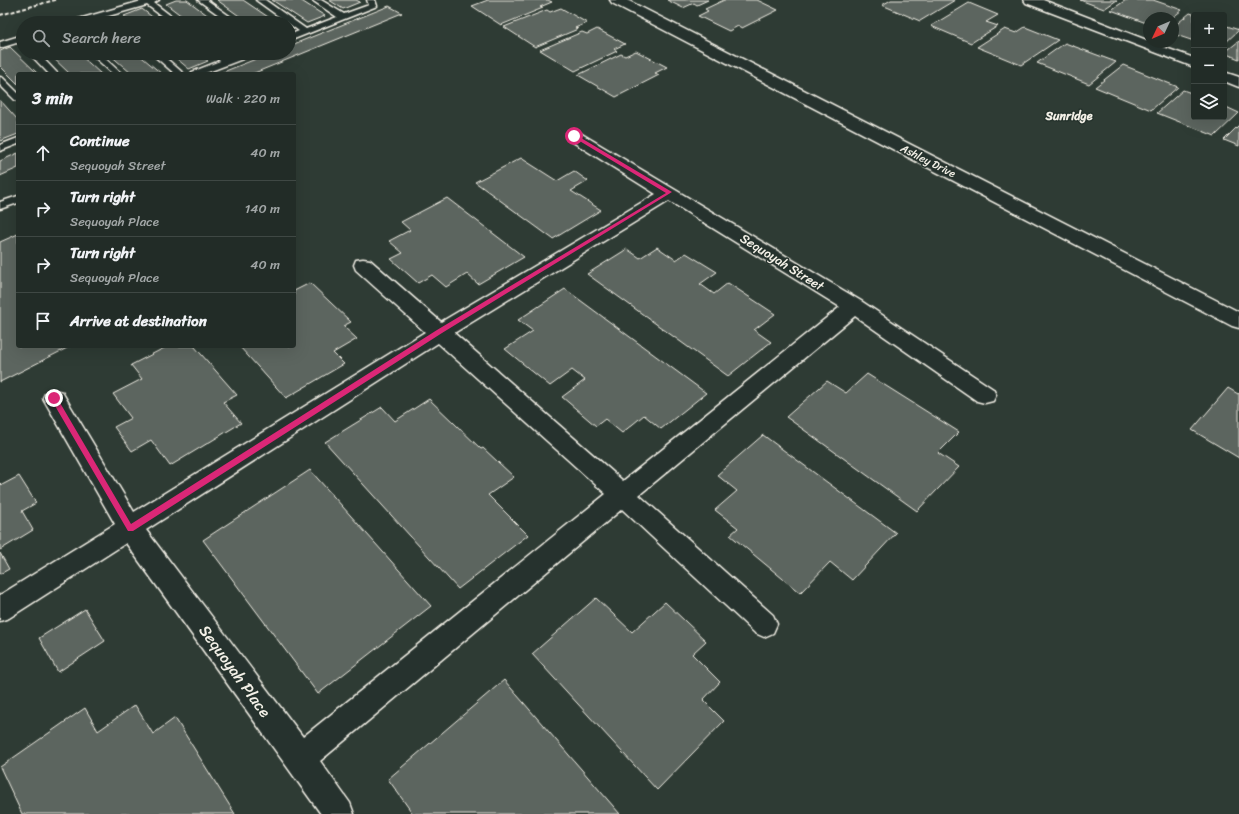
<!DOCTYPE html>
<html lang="en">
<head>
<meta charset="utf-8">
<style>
  body { margin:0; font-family:Sriracha,sans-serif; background:#2e3833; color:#f1f3f6 }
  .controls { position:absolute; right:12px; top:12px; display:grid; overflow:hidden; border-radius:4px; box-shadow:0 4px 16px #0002 }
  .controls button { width:36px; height:36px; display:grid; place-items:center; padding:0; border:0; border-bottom:1px solid #3f4844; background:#222c27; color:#f1f3f6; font:20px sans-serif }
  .compass { position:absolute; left:1143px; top:12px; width:36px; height:36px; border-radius:50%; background:#222c27; box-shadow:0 4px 16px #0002; rotate:226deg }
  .stop { position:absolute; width:12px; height:12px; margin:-9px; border:3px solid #db2777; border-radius:50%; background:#fff }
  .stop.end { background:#db2777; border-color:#fff; box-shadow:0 1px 4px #0008 }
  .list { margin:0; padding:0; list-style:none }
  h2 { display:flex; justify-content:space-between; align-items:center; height:52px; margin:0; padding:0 16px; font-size:17px }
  h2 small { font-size:13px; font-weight:400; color:#a2a7a7 }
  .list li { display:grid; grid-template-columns:26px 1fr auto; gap:12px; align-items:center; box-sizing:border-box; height:56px; padding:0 16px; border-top:1px solid #3f4844 }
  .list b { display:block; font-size:15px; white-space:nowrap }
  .list p { margin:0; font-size:13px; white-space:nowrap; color:#a2a7a7 }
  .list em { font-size:13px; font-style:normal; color:#a2a7a7 }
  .icon { flex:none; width:22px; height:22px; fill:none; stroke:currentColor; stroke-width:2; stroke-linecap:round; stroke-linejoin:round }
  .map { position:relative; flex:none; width:1239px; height:814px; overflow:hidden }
  .search { position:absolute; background:#222c27; box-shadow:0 4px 16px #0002; left:16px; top:16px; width:280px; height:44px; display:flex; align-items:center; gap:10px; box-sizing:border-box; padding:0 14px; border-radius:22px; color:#a2a7a7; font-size:15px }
  .panel { position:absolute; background:#222c27; box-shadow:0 4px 16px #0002; left:16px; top:72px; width:280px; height:276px; border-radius:4px }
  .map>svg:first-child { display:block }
  .building { fill:#5c655e; stroke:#f4f1e8 }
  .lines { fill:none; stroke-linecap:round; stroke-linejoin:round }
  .lane-casing { stroke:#f4f1e8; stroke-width:3 }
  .street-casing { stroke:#f4f1e8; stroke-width:3 }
  .lane { fill:#26332d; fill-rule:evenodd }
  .street { fill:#26332d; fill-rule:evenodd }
  .rail { stroke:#f4f1e8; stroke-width:2; stroke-dasharray:4 2; stroke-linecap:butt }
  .route { fill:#db2777 }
  .labels { text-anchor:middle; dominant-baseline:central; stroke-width:3; stroke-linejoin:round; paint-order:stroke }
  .far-street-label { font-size:11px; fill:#f4f1e8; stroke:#26332d }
  .far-neighbourhood-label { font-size:12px; font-weight:bold; fill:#f4f1e8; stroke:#26332d }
  .street-label { font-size:13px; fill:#f4f1e8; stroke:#26332d }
  .near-street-label { font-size:16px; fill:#f4f1e8; stroke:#26332d }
</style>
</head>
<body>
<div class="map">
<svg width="1239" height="814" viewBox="0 0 1239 814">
  <rect width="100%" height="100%" fill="#2e3b34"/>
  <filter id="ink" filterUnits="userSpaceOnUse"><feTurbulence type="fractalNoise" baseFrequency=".025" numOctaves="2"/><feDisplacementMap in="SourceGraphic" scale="8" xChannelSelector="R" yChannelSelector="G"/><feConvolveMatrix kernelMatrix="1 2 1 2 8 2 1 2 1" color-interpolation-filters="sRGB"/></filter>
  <g filter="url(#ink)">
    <!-- building -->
    <g class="building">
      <path d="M176 0H187L218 23H191L166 4Z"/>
      <path d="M217 0H243L277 23H249Z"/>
      <path d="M272 0H300L325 16 307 23Z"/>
      <path d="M329 0H356L360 2 343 9Z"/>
      <path d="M488 0H548L552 2 540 7 543 8 501 25 472 6Z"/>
      <path d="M667 0H708L697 5 694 3 683 8Z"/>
      <path d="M724 0H757L778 10 742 28 738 26 729 31 698 16 708 11 705 9Z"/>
      <path d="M891 0H955L920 21 882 5Z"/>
      <path d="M1080 0H1117L1104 9Z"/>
      <path d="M1126 0H1153L1182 10 1172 18H1149V24L1111 10Z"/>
      <path d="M969 3 998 15 986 22 998 26 971 43 931 26Z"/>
      <path d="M389 6 402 13 252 74H218L271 53H289V46Z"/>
      <path d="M561 8 587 23 575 28 578 29 535 47 504 27 547 10 550 12Z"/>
      <path d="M142 9 160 23H133L124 16Z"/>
      <path d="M1190 13 1196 15H1194V41L1173 34V27Z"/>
      <path d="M1224 25 1239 30 1224 44Z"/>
      <path d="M1025 27 1058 40 1021 65 977 47 1005 29 1016 33Z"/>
      <path d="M597 29 625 44 614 49 617 51 575 71 540 50 582 32 587 34Z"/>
      <path d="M1239 41V59L1224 53Z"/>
      <path d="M1065 43 1116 62 1089 84 1037 63Z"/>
      <path d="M10 47 38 74H18V84L0 66V51Z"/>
      <path d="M636 51 667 67 655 73 659 75 616 97 578 75 621 54 625 56Z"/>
      <path d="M48 53H78L101 74H70Z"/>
      <path d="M108 53H137L162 74H132Z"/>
      <path d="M170 53H198L208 61 189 69Z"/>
      <path d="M1123 65 1178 87 1151 110 1095 87Z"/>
      <path d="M1183 90 1194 94V117H1224V106L1239 113 1215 136 1157 113Z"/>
      <path d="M0 100 18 120V134L0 141Z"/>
      <path d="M1239 125V146L1224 140Z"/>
      <path d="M18 153V168L0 176V161Z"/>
      <path d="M521 158 557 181 574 171 588 181 571 191 601 210 553 239 475 182Z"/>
      <path d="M447 198 524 257 478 284 467 274 446 287 432 275 418 283 391 259 403 253 389 241 410 230 401 222Z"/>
      <path d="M18 234V346H71L0 382V242Z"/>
      <path d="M657 247 676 260 686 253 717 272 700 284 714 294 728 283 775 314 754 330 771 342 728 376 587 274 627 249 640 258Z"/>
      <path d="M310 283 351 322 343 326 357 339 333 353 344 364 286 398 239 346H294V291Z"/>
      <path d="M565 289 706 393 661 429 644 415 622 433 605 419 596 426 562 397 585 380 572 370 550 386 505 349 533 331 518 320Z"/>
      <path d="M168 346H194L237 395 223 402 241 423 170 466 151 440 132 451 114 427 131 418 113 394 142 379 131 365Z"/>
      <path d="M867 374 959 432 938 453 959 467 917 511 786 417 827 381 846 393Z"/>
      <path d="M1228 388 1238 394 1239 393V458L1192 430Z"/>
      <path d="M429 399 481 449 483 448 514 477 488 495 528 535 458 589 325 442 382 407 395 421Z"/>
      <path d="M763 435 896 533 852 580 830 562 800 593 730 535 738 528 715 510 737 491 717 475Z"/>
      <path d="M310 470 431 606 318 694 203 540Z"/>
      <path d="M19 476 36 503 22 511 33 530 0 550V483L2 485Z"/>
      <path d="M0 553 9 569 0 574Z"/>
      <path d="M596 598 632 632 665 602 706 641 692 654 720 682 703 700 724 721 657 790 532 654Z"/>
      <path d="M85 609 105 641 58 672 39 638Z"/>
      <path d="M504 680 620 814H413L388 779Z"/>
      <path d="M135 705 153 734 175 718 235 814H22L0 767 85 708 98 731Z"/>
    </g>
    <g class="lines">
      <defs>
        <g id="lane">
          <path d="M145 0H159L154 3 180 23H171L147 5 84 23H71L72 21Z"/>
          <path d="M198 0H207L239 23H230Z"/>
          <path d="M256 0H265L306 29 337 17 312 0H321L344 14 369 5 367 0H375L377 6 289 41V35L299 31Z"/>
          <path d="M23 35V41L0 48V42Z"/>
          <path d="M29 53H38L58 74H49Z"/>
          <path d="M90 53H99L122 74H113Z"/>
          <path d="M151 53H160L184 74H175Z"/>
          <path d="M211 53H220L228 58 242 53H254L253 55 203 74H191L192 72 220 61Z"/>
          <path d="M0 77 3 78 18 93V101L15 100 0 85Z"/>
          <path d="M18 138V144L0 151V145Z"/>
          <path d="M18 196V203L0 209V202Z"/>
        </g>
        <g id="street">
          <path d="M610 0H627L1239 312V328L1232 326 612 3Z"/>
          <path d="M1024 0H1043L1149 41V42L1194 58V67L1026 3Z"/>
          <path d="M1224 72 1239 77V87L1224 81Z"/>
          <path d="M574 131 580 133 861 301 993 389 996 395 993 401 985 403 977 401 855 316 639 495 773 615 777 624 773 633 764 637 755 633 622 509 320 761 350 803 354 814H321L126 543 9 618 0 621V595L115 524 43 398 46 392 54 390 62 392 134 512 425 332 356 270 354 265 356 260 363 259 370 260 441 322 656 194 568 139 566 136 568 133ZM669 201 840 307 623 481 454 333ZM438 343 606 494 303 737 146 530Z"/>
        </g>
      </defs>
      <!-- lane casing -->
      <use href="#lane" class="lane-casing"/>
      <!-- street casing -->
      <use href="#street" class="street-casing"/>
      <!-- lane -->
      <use href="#lane" class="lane"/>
      <!-- street -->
      <use href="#street" class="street"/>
      <!-- rail -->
      <path class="rail" d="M0 15 55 0"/>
    </g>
  </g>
  <!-- route -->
  <path class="route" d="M573 135H576L672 192 442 333 133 531H128L51 399V396H56L131 524 437 330 666 193 573 137Z"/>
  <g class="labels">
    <!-- far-street labels -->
    <g class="far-street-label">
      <text transform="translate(928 161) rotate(27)">Ashley Drive</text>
    </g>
    <!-- far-neighbourhood labels -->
    <g class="far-neighbourhood-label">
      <text x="1069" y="116">Sunridge</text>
    </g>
    <!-- street labels -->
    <g class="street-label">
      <text transform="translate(782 262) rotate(32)">Sequoyah Street</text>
    </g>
    <!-- near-street labels -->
    <g class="near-street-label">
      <text transform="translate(235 671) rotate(54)">Sequoyah Place</text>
    </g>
  </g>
</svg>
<div class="controls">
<button>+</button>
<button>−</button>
<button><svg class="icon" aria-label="layers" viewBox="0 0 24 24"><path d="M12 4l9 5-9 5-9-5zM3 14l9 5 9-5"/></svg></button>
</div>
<svg class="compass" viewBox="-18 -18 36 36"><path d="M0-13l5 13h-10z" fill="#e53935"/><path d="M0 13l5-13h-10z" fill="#a2a7a7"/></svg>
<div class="stop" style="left:574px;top:136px"></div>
<div class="stop end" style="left:54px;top:398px"></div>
<div class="search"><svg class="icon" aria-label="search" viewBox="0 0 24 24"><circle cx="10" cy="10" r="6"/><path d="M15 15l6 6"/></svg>Search here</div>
<section class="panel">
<h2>3 min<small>Walk · 220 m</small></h2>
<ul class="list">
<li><svg class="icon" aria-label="ahead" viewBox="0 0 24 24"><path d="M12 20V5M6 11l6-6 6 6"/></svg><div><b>Continue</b><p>Sequoyah Street</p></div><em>40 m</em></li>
<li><svg class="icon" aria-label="right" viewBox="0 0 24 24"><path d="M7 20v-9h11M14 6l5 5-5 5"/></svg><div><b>Turn right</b><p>Sequoyah Place</p></div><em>140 m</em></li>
<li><svg class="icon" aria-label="right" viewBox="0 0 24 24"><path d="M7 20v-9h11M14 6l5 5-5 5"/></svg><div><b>Turn right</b><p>Sequoyah Place</p></div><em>40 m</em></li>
<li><svg class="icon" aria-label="arrive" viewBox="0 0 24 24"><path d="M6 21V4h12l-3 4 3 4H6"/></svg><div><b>Arrive at destination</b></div></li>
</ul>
</section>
</div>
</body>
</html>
